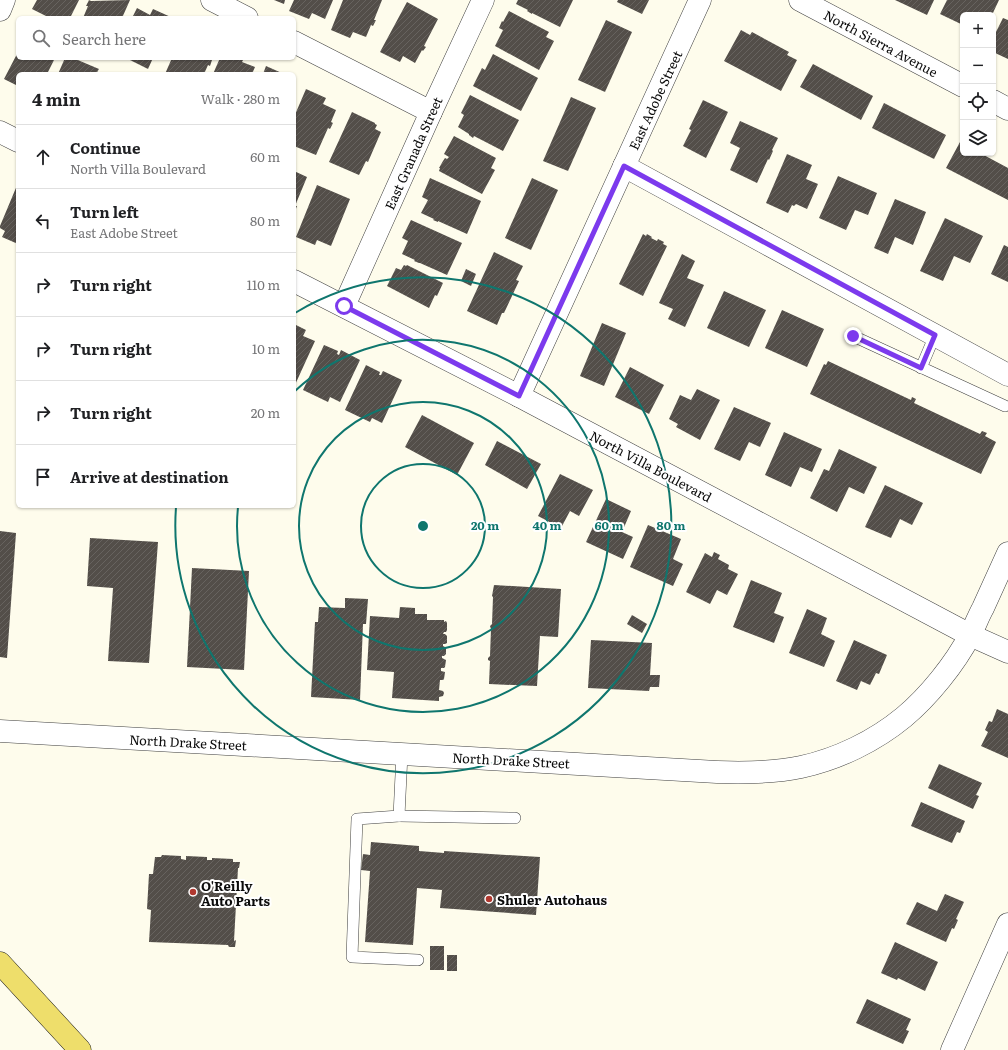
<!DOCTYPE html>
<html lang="en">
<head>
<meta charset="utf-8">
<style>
  body { margin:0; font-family:Literata,serif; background:#f6f6f6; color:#202124 }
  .controls { position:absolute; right:12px; top:12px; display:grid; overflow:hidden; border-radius:6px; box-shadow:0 1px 3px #0004 }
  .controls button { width:36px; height:36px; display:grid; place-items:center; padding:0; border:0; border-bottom:1px solid #e0e0e0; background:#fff; color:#202124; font:20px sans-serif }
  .stop { position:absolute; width:12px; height:12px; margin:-9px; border:3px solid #7c3aed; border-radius:50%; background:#fff }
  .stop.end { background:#7c3aed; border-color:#fff; box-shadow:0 1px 4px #0008 }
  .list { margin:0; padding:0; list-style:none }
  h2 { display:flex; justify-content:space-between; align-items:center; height:52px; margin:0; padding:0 16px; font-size:17px }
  h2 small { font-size:13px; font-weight:400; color:#757577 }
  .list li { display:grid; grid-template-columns:26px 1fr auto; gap:12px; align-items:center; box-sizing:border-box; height:64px; padding:0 16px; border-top:1px solid #e0e0e0 }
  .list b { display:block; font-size:15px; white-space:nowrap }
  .list p { margin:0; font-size:13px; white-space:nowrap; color:#757577 }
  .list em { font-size:13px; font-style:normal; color:#757577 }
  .icon { flex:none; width:22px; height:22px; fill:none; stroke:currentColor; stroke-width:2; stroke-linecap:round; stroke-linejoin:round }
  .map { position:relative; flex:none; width:1008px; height:1050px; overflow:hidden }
  .search { position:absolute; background:#fff; box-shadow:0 1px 3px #0004; left:16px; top:16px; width:280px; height:44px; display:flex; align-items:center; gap:10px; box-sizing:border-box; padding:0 14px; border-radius:6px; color:#757577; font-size:15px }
  .panel { position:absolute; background:#fff; box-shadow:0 1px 3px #0004; left:16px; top:72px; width:280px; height:436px; border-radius:6px }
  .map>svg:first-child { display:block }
  .building { fill:url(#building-hatch) }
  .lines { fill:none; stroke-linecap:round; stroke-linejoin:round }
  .service-casing { stroke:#3f3f3f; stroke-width:12 }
  .minor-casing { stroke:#3f3f3f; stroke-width:23 }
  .tertiary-casing { stroke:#3f3f3f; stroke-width:23 }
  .primary-casing { stroke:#1d1d1d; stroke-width:23 }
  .service { stroke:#fff; stroke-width:11 }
  .minor { stroke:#fff; stroke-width:22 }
  .tertiary { stroke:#fff; stroke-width:22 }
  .primary { stroke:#eede6b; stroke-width:22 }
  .route { stroke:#7c3aed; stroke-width:5 }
  .ring { fill:none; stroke:#0f766e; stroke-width:2 }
  .poi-dot { fill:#b0382f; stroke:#fff; stroke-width:1.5 }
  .labels { text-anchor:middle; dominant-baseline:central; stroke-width:4; stroke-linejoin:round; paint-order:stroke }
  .street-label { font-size:13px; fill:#0c0c0c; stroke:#fff }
  .poi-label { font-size:13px; font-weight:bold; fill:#0c0c0c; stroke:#fff; text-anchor:start }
  .centre { fill:#0f766e; stroke:#fff; stroke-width:2 }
  .ring-label { font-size:12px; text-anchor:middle; font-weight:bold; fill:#0f766e; stroke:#fff; stroke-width:4; stroke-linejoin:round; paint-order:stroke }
</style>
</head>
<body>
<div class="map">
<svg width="1008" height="1050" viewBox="0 0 1008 1050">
  <defs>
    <pattern id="building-hatch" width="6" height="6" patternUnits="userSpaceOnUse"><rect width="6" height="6" fill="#534e49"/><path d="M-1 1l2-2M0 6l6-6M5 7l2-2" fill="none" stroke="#67635f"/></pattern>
  </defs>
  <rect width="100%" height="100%" fill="#fefcec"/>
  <!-- building -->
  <g class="building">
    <path d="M37 0H79L70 18H50L32 9Z"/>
    <path d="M89 0 91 1 130 0 122 18H83L88 6H86Z"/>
    <path d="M274 0H285L284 4Z"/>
    <path d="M294 0H333L325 19 312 13 309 19 289 11Z"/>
    <path d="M343 0H382L374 20H376L373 26 371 25 366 37 353 32 350 38 331 30Z"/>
    <path d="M518 0H573L560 27 532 13V14L527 11 528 10 516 4Z"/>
    <path d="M618 0H649L642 14 617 2Z"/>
    <path d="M895 0H934L927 15Z"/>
    <path d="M947 0H999L992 15H963V25L940 14Z"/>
    <path d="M407 2 438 19 424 46 426 47 423 51 422 50 415 63 403 56 400 62 380 52Z"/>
    <path d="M137 8 150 15 153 9 173 18H132Z"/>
    <path d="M509 11 549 32 546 37 554 41 539 70 495 46 503 30 499 28 502 21 503 22Z"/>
    <path d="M1003 18 1008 20V59L993 52V38Z"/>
    <path d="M606 20 632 32 605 92 578 80Z"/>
    <path d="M741 30 750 35 752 32 789 52 787 55 797 60 781 91 724 61Z"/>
    <path d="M18 52V58H55L47 74H18V86L4 79Z"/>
    <path d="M493 54 538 78 521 111 473 86 482 68 485 70Z"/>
    <path d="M65 58H73L99 69 96 74H58Z"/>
    <path d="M126 58H153L148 69Z"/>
    <path d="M172 58H211L210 60H212L210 66 208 65 204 74H165Z"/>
    <path d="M220 58H244L242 62 255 67 252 74H213Z"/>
    <path d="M813 64 873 96 861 120 800 87Z"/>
    <path d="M266 66 284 74H263Z"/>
    <path d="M306 89 326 98 323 104 336 110 331 122 333 123 330 129 328 128 316 155 294 146V117Z"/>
    <path d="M470 95 519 120 503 151 474 136 473 138 469 135V134L458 127 464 115 461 113Z"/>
    <path d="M571 97 596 108 568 171 543 161Z"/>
    <path d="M703 100 728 112 706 158 683 146 691 130 689 129Z"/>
    <path d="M884 103 946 135 934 159 872 128Z"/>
    <path d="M352 112 375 123V124L377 125 375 129 381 132 368 162 366 161 359 175 329 162Z"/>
    <path d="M740 121 778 138 772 150 773 151 769 160 768 159 757 183 730 170 740 148 730 143Z"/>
    <path d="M454 136 496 158 491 168 495 170 482 194 439 171 440 168H439L443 161 445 158 447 159 449 157 444 154Z"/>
    <path d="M960 142 963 144V153H980L1008 168V200L946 168Z"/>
    <path d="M787 154 812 165 806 179 818 184 807 209 796 204 794 206 792 205 788 213 766 203Z"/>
    <path d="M294 171 307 177 295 206H297L294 214Z"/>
    <path d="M838 176 877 193 868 215 855 210 846 230 819 218Z"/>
    <path d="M430 178 481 201 467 234 438 221V222L433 220 434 219 421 213 428 200 422 197Z"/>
    <path d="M532 178 558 190 531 250 505 238Z"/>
    <path d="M18 183V244L2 237 5 231 0 228V226Z"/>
    <path d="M317 185 350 199 331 246 317 240 315 245 296 237Z"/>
    <path d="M895 199 926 212 913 245 895 237 888 254 874 248Z"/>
    <path d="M945 218 983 236 970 263 954 256 943 281 920 271Z"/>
    <path d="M411 220 462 243 447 275 420 263H419L414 261 415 260 402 254 408 241 402 238Z"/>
    <path d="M643 234 646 236 647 234 652 237 651 238 657 241 658 239 664 242 663 244 667 246 643 296 619 284Z"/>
    <path d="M1004 245 1008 247V282L991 274Z"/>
    <path d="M494 252 523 266 516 280 519 281 504 313H502L497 325 467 311Z"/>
    <path d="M682 254 695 261 687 278 704 285 685 327 668 319 673 309 659 303Z"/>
    <path d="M404 265 406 266 407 265 443 283 437 296 435 295 429 308 387 286 396 268 401 270Z"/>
    <path d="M466 269 476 274 471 286 461 281Z"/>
    <path d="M724 291 766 310 749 347 707 328Z"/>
    <path d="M782 310 824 329 807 367 765 348Z"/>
    <path d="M602 323 626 333 604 386 580 376Z"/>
    <path d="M294 324 306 330 303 336 315 341 294 387Z"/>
    <path d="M324 345 338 351 337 354 339 355 341 350 360 360 340 402 330 397 328 402 303 390Z"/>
    <path d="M828 361 911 400 912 397 916 399 914 403 980 434 982 431 987 433 985 436 996 442 981 474 810 394 824 364 826 365Z"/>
    <path d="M366 365 380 372 379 375H381L383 371 402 380 382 423 372 418 370 422 345 410Z"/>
    <path d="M630 367 664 385 649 414 615 397Z"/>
    <path d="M697 389 720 400 700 440 676 427 678 424 669 419 680 395 691 400Z"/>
    <path d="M734 407 771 423 760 447 749 442 740 461 714 449Z"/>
    <path d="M422 415 474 443 457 475 405 447Z"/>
    <path d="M784 432 822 449 812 472 800 467 791 487 765 475Z"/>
    <path d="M497 441 541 464 527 489 485 465Z"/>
    <path d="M839 449 877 467 864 494 849 487 837 512 810 498 824 469 829 471Z"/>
    <path d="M560 474 593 490 579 516 570 511 561 528 538 516Z"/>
    <path d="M885 485 923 503 912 525 900 519 891 538 865 527Z"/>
    <path d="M606 499 631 511 622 532 633 537 623 559 586 542Z"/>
    <path d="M149 506H163L162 508 149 507Z"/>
    <path d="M648 525 681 539 673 559 683 564 673 586 630 567Z"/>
    <path d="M0 531 16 533 7 658 0 657Z"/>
    <path d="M90 538 158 542 149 663 108 661 113 588 87 586Z"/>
    <path d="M714 552 720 555 718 559 729 565 728 569 738 574 727 595 717 590 710 604 686 592 705 553 712 557Z"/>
    <path d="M192 568 249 571 244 670 187 667Z"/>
    <path d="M751 580 782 593 774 613 784 617 774 643 733 627Z"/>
    <path d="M494 585 561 589 558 637 540 636 537 686 489 684 490 661 488 660V658L490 656 491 629 490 626 492 624 493 597 492 596Z"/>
    <path d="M345 598 368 599 366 624H363L360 700 311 697 315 622H318L319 607 345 608Z"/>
    <path d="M400 607 415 608V614H427V620H444V622L446 621 447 623V630L446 632H444L443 634H445L447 636V643L445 644H443V646L445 647 446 648V654L444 656H442V658L446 660 445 667 444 668H441V671L445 672 444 679 443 680H440L439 690 443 691 444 693 443 696 439 697V701L392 698 394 672 367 670 370 616 399 618Z"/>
    <path d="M807 609 827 618 821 634 835 641 824 667 789 653Z"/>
    <path d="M632 615 647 624 642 633 627 624Z"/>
    <path d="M591 640 652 643 650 675H660L659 687H650L649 691 588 688Z"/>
    <path d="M854 640 887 655 879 674 876 673 870 685 861 681 857 690 836 681Z"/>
    <path d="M997 709 1008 714V758L981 746 988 732 985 730 989 721 992 722Z"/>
    <path d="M939 764 982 783 976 795 979 796 973 809 928 788Z"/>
    <path d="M921 802 965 821 960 833 957 832 952 843 911 826Z"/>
    <path d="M371 842 419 846V851L444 853V851L540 857 536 915 440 908 442 890 417 888 413 945 365 942 370 871 361 870 363 854 370 855Z"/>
    <path d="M162 855 181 856V859L186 860V856L207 857V860H212V858L233 859V862H240L239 868H238L234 941 236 940 235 947H229L228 945 149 942 151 910 147 909 149 874H153L155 857H161Z"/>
    <path d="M945 894 964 902 956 919 958 920 954 929 952 928 946 942 906 924 917 902 937 911Z"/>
    <path d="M895 942 938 962 925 991 898 978 897 980 881 973Z"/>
    <rect x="430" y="946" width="14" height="24"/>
    <rect x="447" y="955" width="10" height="16"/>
    <path d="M867 999 911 1019 906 1030 909 1031 903 1044 856 1023Z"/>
  </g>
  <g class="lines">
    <defs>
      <g id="service">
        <path d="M853 336 1005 406"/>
        <path d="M921 368 935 335"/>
        <path d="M402 754 399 816 357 819 352 957 418 960"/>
        <path d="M399 816 515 818"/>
      </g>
      <g id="minor">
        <path d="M212 0 247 18"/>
        <path d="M800 0 963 86"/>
        <path d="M0 10 4 0"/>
        <path d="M294 42 431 112"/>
        <path d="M993 101 1008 109"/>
        <path d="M0 132 18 141"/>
        <path d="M624 166 1008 375"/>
        <path d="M294 281 519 396 970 635 1008 652"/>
        <path d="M344 306 431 112 483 0"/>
        <path d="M519 396 700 0"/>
        <path d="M952 1050 1008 924"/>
      </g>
      <path id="tertiary" d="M0 731 717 772C745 773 773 773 801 767 838 759 875 741 904 717 928 697 955 664 970 635 975 626 978 617 983 608 991 590 1000 571 1008 553"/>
      <path id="primary" d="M0 963 80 1050"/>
    </defs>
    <!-- service casing -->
    <use href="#service" class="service-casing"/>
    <!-- minor casing -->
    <use href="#minor" class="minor-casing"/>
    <!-- tertiary casing -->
    <use href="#tertiary" class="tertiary-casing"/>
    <!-- primary casing -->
    <use href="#primary" class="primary-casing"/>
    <!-- service -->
    <use href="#service" class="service"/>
    <!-- minor -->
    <use href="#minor" class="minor"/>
    <!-- tertiary -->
    <use href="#tertiary" class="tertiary"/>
    <!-- primary -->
    <use href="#primary" class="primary"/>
  </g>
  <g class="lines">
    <!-- route -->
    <path class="route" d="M344 306 519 396 624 166 935 335 921 368 853 336"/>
  </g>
  <!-- distance rings -->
  <g class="ring">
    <circle cx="423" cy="526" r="62"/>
    <circle cx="423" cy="526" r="124"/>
    <path d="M295 391A186 186 0 1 1 238 507"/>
    <path d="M295 313A248 248 0 1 1 176 507"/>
  </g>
  <!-- markers -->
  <g class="poi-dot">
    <circle cx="193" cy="892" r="4"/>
    <circle cx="489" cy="899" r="4"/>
  </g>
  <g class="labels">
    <!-- street labels -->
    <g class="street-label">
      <text transform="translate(881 43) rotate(28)">North Sierra Avenue</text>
      <text transform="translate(655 100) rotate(-65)">East Adobe Street</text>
      <text transform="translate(413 153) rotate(-66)">East Granada Street</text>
      <text transform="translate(651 466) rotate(28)">North Villa Boulevard</text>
      <text transform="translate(188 742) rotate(3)">North Drake Street</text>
      <text transform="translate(511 760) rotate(3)">North Drake Street</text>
    </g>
    <!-- poi labels -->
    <g class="poi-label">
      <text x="201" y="885">O'Reilly<tspan x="201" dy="15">Auto Parts</tspan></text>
      <text x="497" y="899">Shuler Autohaus</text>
    </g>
  </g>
  <circle cx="423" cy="526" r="6" class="centre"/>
  <g class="ring-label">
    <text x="485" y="530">20 m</text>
    <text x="547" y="530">40 m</text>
    <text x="609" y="530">60 m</text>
    <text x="671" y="530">80 m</text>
  </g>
</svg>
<div class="controls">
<button>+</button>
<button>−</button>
<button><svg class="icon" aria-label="locate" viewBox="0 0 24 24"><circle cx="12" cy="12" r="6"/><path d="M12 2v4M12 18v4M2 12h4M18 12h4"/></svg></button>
<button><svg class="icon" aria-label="layers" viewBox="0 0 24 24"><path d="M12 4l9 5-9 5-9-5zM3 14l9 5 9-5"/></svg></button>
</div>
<div class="stop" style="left:344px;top:306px"></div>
<div class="stop end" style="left:853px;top:336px"></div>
<div class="search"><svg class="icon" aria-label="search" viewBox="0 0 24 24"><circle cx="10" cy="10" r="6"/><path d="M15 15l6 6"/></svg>Search here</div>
<section class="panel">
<h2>4 min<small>Walk · 280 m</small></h2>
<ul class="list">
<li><svg class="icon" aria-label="ahead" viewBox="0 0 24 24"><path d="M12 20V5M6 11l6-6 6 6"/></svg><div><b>Continue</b><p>North Villa Boulevard</p></div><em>60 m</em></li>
<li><svg class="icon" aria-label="left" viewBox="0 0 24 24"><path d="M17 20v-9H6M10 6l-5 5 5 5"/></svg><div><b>Turn left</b><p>East Adobe Street</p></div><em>80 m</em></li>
<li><svg class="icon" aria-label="right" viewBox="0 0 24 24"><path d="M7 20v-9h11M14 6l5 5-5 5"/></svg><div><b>Turn right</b></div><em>110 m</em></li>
<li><svg class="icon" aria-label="right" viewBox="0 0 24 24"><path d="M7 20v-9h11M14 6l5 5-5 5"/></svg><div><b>Turn right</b></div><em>10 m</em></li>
<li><svg class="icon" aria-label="right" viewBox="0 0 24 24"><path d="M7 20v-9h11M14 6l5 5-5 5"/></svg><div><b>Turn right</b></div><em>20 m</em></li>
<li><svg class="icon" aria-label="arrive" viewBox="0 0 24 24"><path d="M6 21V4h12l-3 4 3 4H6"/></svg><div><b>Arrive at destination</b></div></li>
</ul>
</section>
</div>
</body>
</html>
